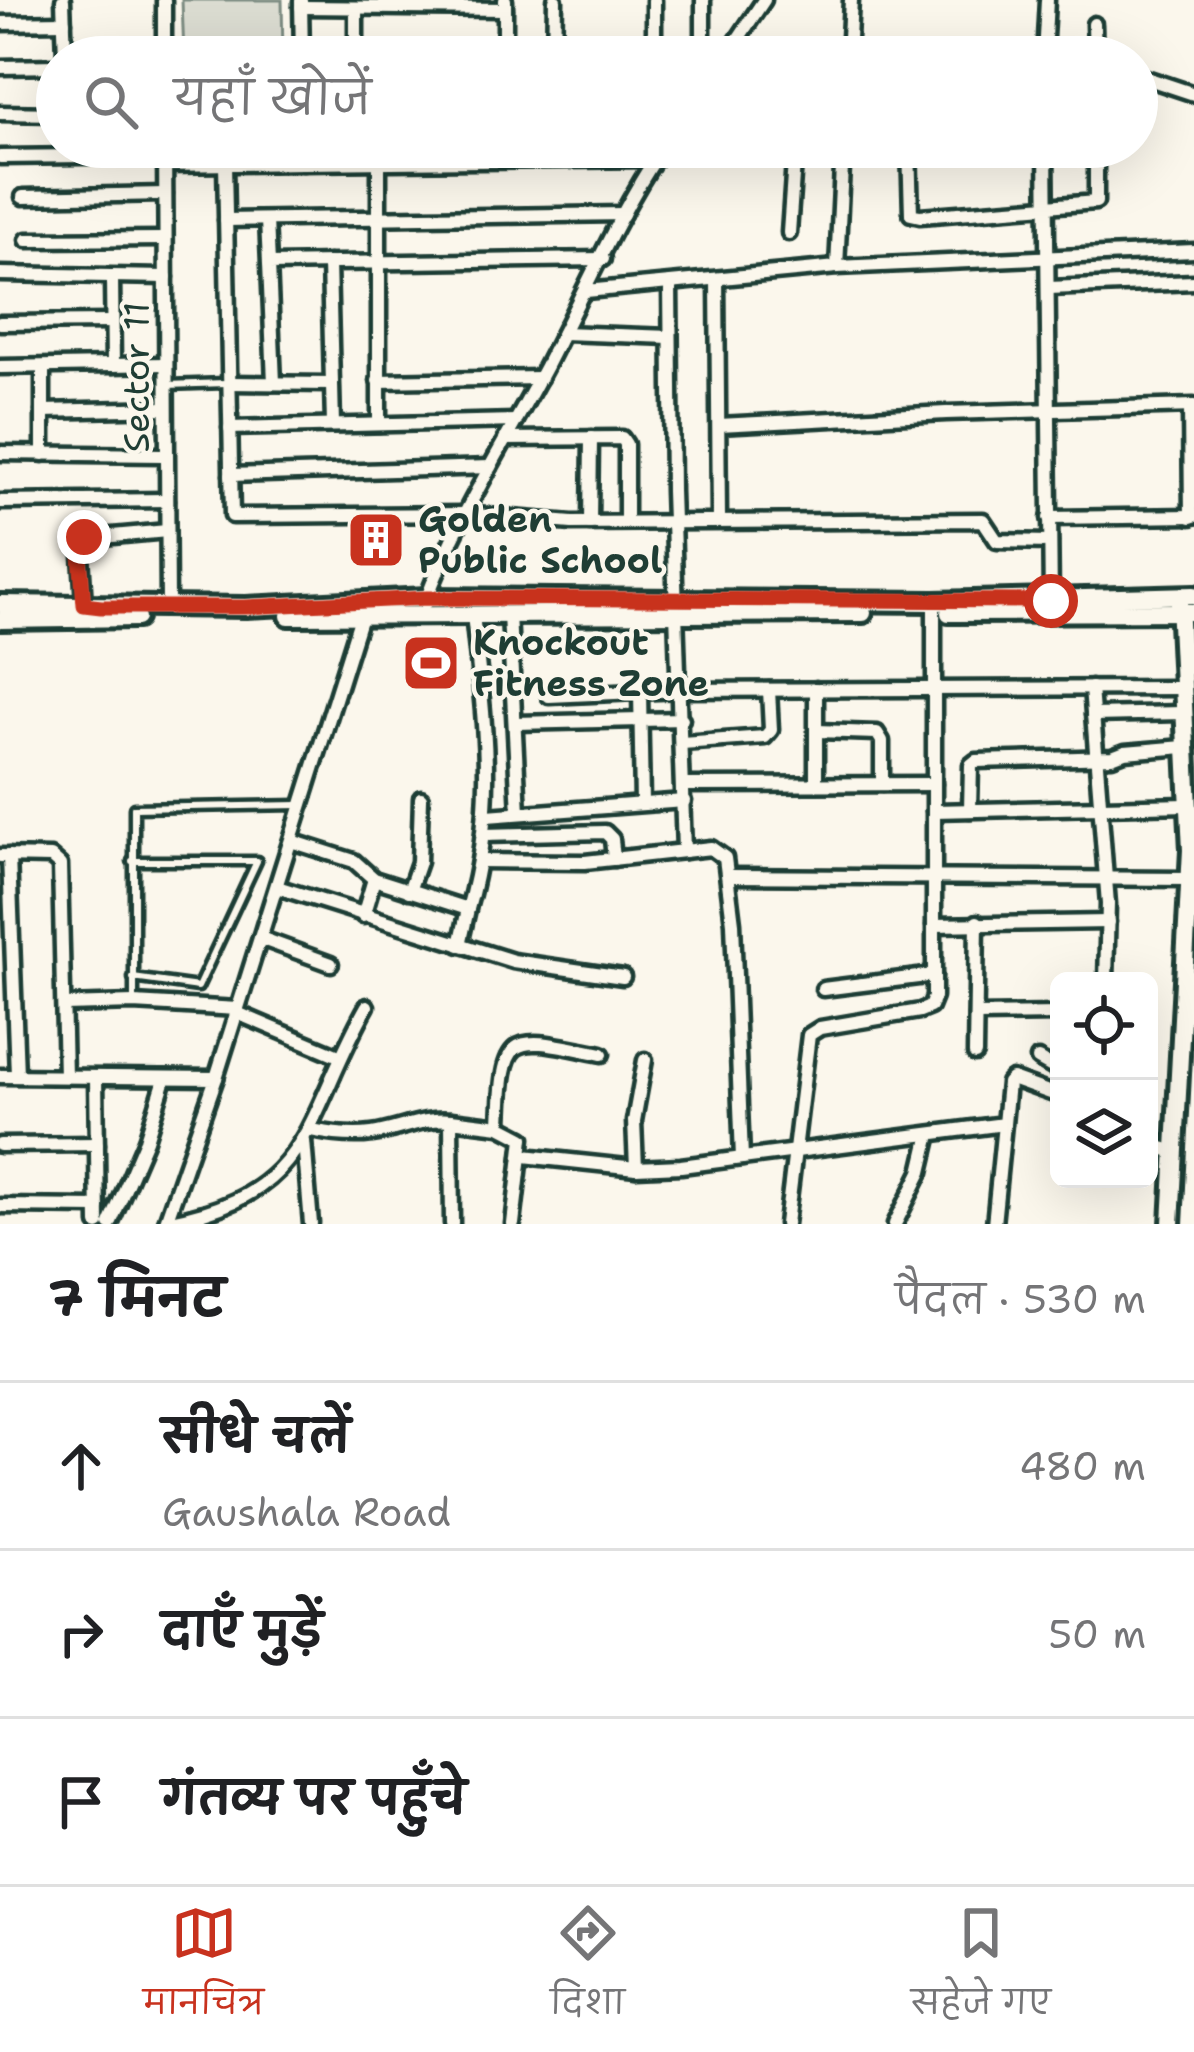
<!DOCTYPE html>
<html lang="hi">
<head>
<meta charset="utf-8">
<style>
  body { margin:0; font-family:"Shantell Sans","Playpen Sans Deva",sans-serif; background:#f6f6f6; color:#202124 }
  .controls { position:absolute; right:36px; bottom:36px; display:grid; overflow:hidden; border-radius:18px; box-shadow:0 12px 48px #0002 }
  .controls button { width:108px; height:108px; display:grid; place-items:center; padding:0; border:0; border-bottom:3px solid #e0e0e0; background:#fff; color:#202124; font:60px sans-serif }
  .stop { position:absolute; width:36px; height:36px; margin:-27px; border:9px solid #c8321e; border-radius:50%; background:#fff }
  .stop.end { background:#c8321e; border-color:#fff; box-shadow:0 3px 12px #0008 }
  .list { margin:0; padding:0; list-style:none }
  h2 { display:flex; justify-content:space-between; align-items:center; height:156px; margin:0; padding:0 48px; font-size:51px }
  h2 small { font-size:39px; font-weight:400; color:#757577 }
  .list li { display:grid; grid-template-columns:78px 1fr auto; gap:36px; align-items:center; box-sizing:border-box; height:168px; padding:0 48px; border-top:3px solid #e0e0e0 }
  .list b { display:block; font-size:45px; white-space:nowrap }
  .list p { margin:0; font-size:39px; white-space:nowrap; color:#757577 }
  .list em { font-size:39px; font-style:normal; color:#757577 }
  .icon { flex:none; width:66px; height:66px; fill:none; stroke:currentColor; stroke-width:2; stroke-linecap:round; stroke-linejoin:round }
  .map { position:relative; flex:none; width:1194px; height:1224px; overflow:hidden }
  .search { position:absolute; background:#fff; box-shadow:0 12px 48px #0002; left:36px; right:36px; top:36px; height:132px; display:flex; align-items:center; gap:30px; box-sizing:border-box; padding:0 42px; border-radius:66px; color:#757577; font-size:45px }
  .sheet { height:660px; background:#fff }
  nav { display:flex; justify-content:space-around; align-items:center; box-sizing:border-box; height:168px; border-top:3px solid #e0e0e0; background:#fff; font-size:33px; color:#757577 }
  nav a { display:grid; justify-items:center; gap:6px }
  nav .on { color:#c8321e }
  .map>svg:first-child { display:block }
  .green { fill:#dbdcd1; stroke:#7d8c82; stroke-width:3 }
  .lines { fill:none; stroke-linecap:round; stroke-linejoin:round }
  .service-casing { stroke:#1f3d34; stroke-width:15 }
  .minor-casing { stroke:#1f3d34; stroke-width:21 }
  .tertiary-casing { stroke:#1f3d34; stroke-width:26 }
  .service { stroke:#fbf7ec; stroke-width:6 }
  .minor { stroke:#fbf7ec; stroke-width:12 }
  .tertiary { stroke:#fbf7ec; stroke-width:16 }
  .route { stroke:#c8321e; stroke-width:15 }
  .labels { text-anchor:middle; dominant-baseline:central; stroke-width:9; stroke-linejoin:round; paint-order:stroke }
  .street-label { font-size:36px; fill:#1f3d34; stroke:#fbf7ec }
  .poi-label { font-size:36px; font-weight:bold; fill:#1f3d34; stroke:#fbf7ec; text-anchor:start }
</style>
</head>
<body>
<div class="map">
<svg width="1194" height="1224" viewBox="0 0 1194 1224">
  <rect width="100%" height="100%" fill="#fbf7ec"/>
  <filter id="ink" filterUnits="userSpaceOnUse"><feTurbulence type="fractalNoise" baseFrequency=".00833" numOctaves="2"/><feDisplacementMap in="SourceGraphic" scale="24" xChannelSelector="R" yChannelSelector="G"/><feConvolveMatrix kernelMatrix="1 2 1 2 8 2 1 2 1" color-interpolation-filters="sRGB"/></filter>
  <g filter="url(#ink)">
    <!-- green -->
    <path class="green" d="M182 0H282L283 57H184Z"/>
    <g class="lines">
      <defs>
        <g id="service">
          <path d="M167 385 226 383"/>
          <path d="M132 861H257L198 987 133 978"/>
          <path d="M134 1000V808L300 805"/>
        </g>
        <g id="minor">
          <path d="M63 0 65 57"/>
          <path d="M164 0V57"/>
          <path d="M654 0V57"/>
          <path d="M703 0V57"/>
          <path d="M301 1 302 57"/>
          <path d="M301 7 505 9"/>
          <path d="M0 23 64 22"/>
          <path d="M1094 24 1095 57"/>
          <path d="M356 57V8"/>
          <path d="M505 57V0"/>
          <path d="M554 57 555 0"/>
          <path d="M726 57 764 0"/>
          <path d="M848 57 851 0"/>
          <path d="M1044 57 1047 0"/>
          <path d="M0 67 57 66"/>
          <path d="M1137 75 1194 94"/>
          <path d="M0 113 57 114"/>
          <path d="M165 147 168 607"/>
          <path d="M303 147V163L655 159V156"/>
          <path d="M909 147 911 214 920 216 1096 202V147"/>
          <path d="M1046 147 1051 602"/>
          <path d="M0 157 165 155"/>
          <path d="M379 163V424"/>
          <path d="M225 164 232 516 464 514 572 523 983 520 997 541 1050 542"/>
          <path d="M165 165 303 163"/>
          <path d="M23 197 165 194"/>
          <path d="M226 220 623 214"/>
          <path d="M267 220 269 264"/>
          <path d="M789 233 795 147"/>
          <path d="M27 240 165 239"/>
          <path d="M329 263 333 425"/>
          <path d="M837 267 843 147"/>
          <path d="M0 274 166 277"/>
          <path d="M112 277 113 365"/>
          <path d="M717 279 719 520"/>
          <path d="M670 284 672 491 684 851 711 848 725 858 733 923 742 1158"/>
          <path d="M1049 288 1194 282"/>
          <path d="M586 291 837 267 1194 251"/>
          <path d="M0 323 112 322"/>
          <path d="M563 333 670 337"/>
          <path d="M0 367 166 364"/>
          <path d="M378 381 540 378"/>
          <path d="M230 383 330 384"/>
          <path d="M274 383 269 264 603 259"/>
          <path d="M1190 407 1191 517"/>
          <path d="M43 411 166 408"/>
          <path d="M719 425 946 413 1194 406"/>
          <path d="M230 428 516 421"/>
          <path d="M505 439 622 438 626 444V522"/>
          <path d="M0 453 163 455"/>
          <path d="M43 454V367"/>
          <path d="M231 475 490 467"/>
          <path d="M0 502 167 500"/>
          <path d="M1049 518 1194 516"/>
          <path d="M590 523 591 438"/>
          <path d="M425 603C456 519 504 445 546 366 584 293 617 215 663 147"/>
          <path d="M84 605 80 539 167 531"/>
          <path d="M509 614 519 813"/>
          <path d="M1091 688 1108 904 1106 981"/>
          <path d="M816 689V784"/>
          <path d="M640 692 642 803"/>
          <path d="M549 696 680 690 1181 688"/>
          <path d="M1093 715 1182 713"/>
          <path d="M516 723 682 719"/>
          <path d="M817 731 877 733 882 741V784"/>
          <path d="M682 743 765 737 771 730 769 690"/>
          <path d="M683 785 934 784"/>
          <path d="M970 810 971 765 976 761 1112 757 1125 752 1184 747"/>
          <path d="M934 811 1188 805"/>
          <path d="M487 816 684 801"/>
          <path d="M484 835 605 832 612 839 614 859"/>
          <path d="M291 841 354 861 374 879 468 909C498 802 484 722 473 614"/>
          <path d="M0 856 51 857 60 865 65 1076"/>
          <path d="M9 856 17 1075"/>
          <path d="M479 861 585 862 684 851"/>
          <path d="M728 876 1190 879"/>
          <path d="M277 887 513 961 623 977"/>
          <path d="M409 891 419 862 421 798"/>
          <path d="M363 916 374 879"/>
          <path d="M934 925 1108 922"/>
          <path d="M260 938 331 964"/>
          <path d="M460 945 468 909"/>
          <path d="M823 989 934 975"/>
          <path d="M65 1005 134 1003 238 1009"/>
          <path d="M237 1013 339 1056"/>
          <path d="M976 1015 1059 1014"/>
          <path d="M975 1054 977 922"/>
          <path d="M1038 1059 1059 1071"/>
          <path d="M0 1076 216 1078 165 1224"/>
          <path d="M96 1078 98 1224"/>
          <path d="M216 1078 363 610"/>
          <path d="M500 1126C503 1028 511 1036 602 1054"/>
          <path d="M311 1130C331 1134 351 1137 372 1134 400 1130 422 1117 451 1120"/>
          <path d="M304 1141 311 1224"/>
          <path d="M1149 1144 1175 1152"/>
          <path d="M0 1145 97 1144"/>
          <path d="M524 1156 636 1168 681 1166 1004 1124 1008 1083 1012 1079 1059 1096"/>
          <path d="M636 1168 634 1121 645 1060"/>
          <path d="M0 1206 98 1207"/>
          <path d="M166 1222C315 1194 304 1117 367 1006"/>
          <path d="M110 1224 146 1140 165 1079"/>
          <path d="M452 1224 451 1120 500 1126 523 1138 513 1224"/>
          <path d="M786 1224 809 1035 820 1028 920 1011 930 1007 934 997V602"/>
          <path d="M895 1224 921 1172 930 1134"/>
          <path d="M994 1224 1004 1124"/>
        </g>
        <g id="tertiary">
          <path d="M0 604 246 607 427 598 934 602 1194 595"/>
          <path d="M949 613 1194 612"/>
          <path d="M289 616 863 613"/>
          <path d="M0 620 137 618"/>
          <path d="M1171 1224 1191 850 1179 602"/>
        </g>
      </defs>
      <!-- service casing -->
      <use href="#service" class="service-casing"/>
      <!-- minor casing -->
      <use href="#minor" class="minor-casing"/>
      <!-- tertiary casing -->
      <use href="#tertiary" class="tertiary-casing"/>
      <!-- service -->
      <use href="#service" class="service"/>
      <!-- minor -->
      <use href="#minor" class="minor"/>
      <!-- tertiary -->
      <use href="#tertiary" class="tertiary"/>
    </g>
  </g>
  <g class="lines" filter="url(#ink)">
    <!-- route -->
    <path class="route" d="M84 537 79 543 84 605 101 607H245L427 598 1051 601"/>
  </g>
  <!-- icons -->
  <defs>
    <symbol id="building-square" viewBox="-11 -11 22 22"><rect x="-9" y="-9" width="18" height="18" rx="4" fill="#c8321e" stroke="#fbf7ec"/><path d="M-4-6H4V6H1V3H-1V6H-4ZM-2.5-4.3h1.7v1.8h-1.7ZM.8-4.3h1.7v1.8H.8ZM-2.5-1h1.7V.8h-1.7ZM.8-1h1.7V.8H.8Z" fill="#fff"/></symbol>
    <symbol id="stadium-square" viewBox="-11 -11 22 22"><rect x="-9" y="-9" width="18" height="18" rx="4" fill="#c8321e" stroke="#fbf7ec"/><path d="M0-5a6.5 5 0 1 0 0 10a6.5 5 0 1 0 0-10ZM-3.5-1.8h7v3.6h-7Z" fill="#fff"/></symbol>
  </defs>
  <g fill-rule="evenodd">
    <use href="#building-square" x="343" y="507" width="66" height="66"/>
    <use href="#stadium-square" x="398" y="630" width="66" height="66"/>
  </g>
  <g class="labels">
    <!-- street labels -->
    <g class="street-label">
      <text transform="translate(136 377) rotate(-90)">Sector 11</text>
    </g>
    <!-- poi labels -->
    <g class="poi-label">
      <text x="418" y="519">Golden<tspan x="418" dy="41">Public School</tspan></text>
      <text x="473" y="642">Knockout<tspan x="473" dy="41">Fitness Zone</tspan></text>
    </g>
  </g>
</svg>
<div class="controls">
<button><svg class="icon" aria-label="locate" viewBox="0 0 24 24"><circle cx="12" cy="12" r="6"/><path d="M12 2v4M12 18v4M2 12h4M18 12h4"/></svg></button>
<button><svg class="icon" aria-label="layers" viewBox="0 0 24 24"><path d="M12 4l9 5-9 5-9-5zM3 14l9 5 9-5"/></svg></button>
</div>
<div class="stop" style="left:1051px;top:601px"></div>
<div class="stop end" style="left:84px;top:537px"></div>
<div class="search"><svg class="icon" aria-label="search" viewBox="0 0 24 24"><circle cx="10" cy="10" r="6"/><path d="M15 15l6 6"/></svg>यहाँ खोजें</div>
</div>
<section class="sheet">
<h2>7 मिनट<small>पैदल · 530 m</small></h2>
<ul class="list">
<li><svg class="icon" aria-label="ahead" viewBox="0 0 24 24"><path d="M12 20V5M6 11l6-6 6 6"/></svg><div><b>सीधे चलें</b><p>Gaushala Road</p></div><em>480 m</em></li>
<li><svg class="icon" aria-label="right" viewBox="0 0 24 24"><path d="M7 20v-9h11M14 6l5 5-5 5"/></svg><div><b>दाएँ मुड़ें</b></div><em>50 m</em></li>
<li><svg class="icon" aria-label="arrive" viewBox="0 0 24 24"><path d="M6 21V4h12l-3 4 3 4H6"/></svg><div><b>गंतव्य पर पहुँचे</b></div></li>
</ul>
</section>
<nav>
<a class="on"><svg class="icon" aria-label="map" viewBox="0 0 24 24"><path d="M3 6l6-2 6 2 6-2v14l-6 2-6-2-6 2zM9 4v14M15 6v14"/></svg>मानचित्र</a>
<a><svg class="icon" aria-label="directions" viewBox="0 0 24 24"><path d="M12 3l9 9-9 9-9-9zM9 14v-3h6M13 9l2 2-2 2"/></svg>दिशा</a>
<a><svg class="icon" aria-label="saved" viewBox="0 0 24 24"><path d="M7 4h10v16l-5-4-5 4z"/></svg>सहेजे गए</a>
</nav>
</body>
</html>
